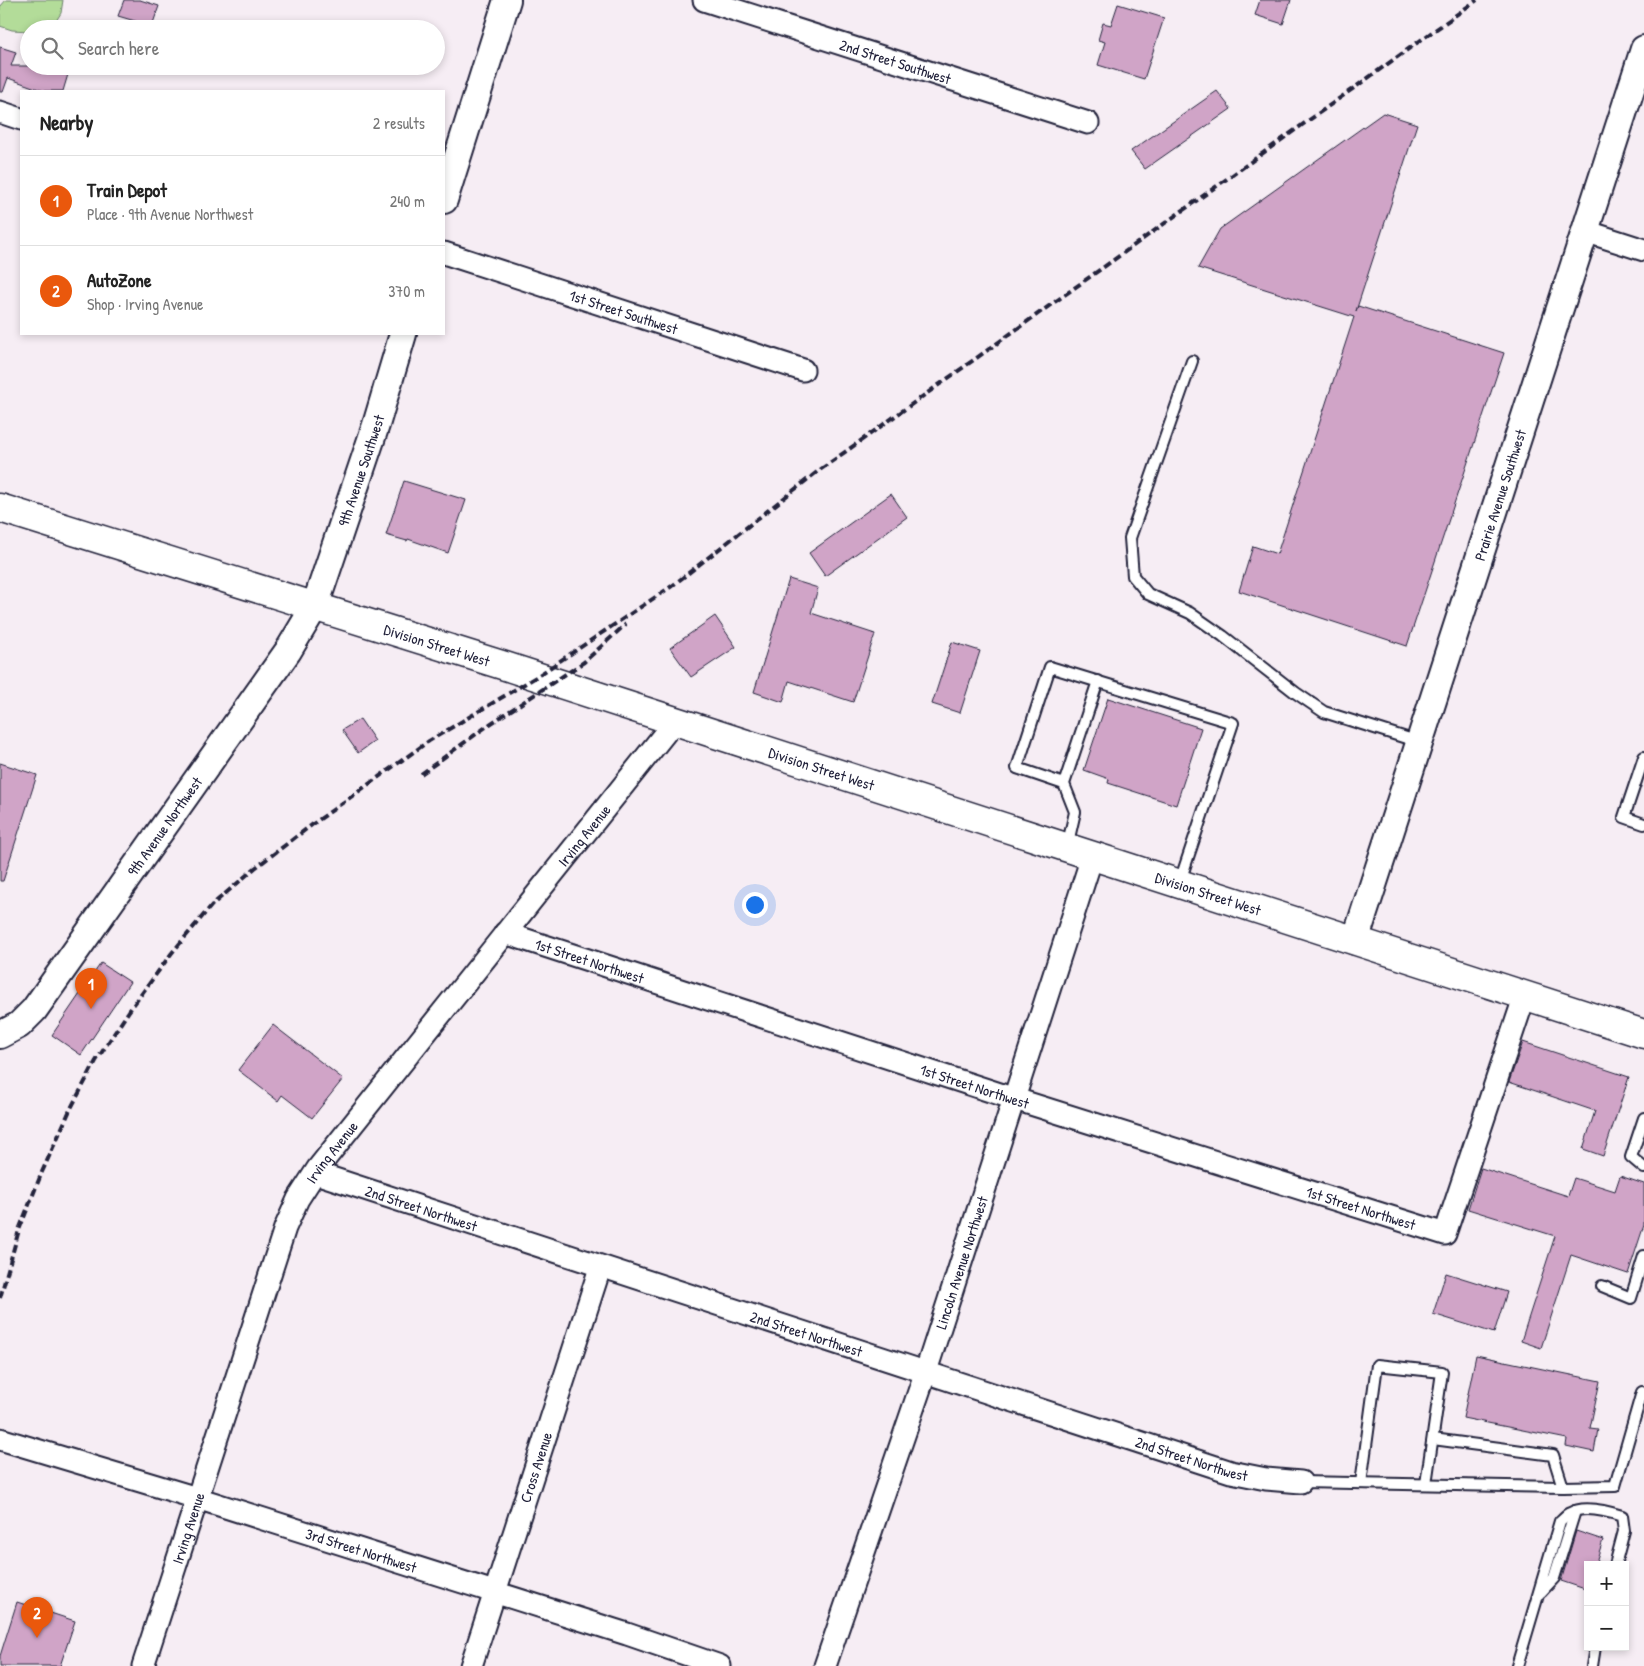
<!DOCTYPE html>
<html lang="en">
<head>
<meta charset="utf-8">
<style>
  body { margin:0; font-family:"Patrick Hand",sans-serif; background:#f6f6f6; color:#222 }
  .controls { position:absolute; right:15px; bottom:15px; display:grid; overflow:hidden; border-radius:0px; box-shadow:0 2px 8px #0003 }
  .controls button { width:45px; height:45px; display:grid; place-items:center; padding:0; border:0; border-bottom:1px solid #e0e0e0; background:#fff; color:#222; font:25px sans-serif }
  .you { position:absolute; left:754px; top:904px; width:18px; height:18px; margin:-12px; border:4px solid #fff; border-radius:50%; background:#1a73e8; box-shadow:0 0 0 8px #1a73e833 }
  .badge { display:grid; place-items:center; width:32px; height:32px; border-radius:50%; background:#ea580c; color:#fff; font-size:16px; font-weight:700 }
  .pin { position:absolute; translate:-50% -41px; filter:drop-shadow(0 1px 2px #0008) }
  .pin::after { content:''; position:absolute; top:26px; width:18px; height:15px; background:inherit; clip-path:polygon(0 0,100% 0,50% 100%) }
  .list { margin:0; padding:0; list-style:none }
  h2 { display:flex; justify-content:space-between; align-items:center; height:65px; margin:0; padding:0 20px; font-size:21px }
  h2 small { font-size:16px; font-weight:400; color:#767676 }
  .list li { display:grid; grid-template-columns:32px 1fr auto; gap:15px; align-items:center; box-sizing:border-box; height:90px; padding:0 20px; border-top:1px solid #e0e0e0 }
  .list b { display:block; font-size:19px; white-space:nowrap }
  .list p { margin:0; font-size:16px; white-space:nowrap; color:#767676 }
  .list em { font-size:16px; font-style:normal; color:#767676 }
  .icon { flex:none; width:28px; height:28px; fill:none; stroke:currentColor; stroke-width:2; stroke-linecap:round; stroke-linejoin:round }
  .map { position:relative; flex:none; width:1644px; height:1666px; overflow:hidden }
  .search { position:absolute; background:#fff; box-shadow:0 2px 8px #0003; left:20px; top:20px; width:425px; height:55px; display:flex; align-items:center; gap:12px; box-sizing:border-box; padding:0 18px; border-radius:28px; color:#767676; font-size:19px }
  .panel { position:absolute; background:#fff; box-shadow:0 2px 8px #0003; left:20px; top:90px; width:425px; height:245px; border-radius:0px }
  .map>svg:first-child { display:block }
  .green { fill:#b3dc99; stroke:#6a7f6a }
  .building { fill:#d0a4c7; stroke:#22223b }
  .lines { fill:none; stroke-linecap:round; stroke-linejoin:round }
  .service-casing { stroke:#22223b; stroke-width:14 }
  .minor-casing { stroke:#22223b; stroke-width:25 }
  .tertiary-casing { stroke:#22223b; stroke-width:30 }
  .secondary-casing { stroke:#22223b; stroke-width:31 }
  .service { stroke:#fff; stroke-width:10 }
  .minor { stroke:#fff; stroke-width:21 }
  .tertiary { stroke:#fff; stroke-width:26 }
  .secondary { stroke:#fff; stroke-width:28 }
  .rail { stroke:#22223b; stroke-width:4; stroke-dasharray:8 4; stroke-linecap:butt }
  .labels { text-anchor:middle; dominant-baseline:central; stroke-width:4.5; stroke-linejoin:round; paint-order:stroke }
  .street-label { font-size:15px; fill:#22223b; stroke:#fff }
</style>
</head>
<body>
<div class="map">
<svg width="1644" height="1666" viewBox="0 0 1644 1666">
  <rect width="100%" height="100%" fill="#f6edf4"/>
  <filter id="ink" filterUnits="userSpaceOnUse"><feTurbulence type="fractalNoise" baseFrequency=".02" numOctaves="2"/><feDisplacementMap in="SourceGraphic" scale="10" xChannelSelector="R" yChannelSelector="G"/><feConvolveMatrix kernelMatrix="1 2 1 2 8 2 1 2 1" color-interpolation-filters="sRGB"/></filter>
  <g filter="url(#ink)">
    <!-- green -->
    <path class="green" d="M6 0H63L61 13 51 29H29V31L12 30 0 26V7Z"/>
    <!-- building -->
    <g class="building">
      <path d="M124 0H140L159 6 152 26 118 16Z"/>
      <path d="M1260 0H1291L1283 24 1255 15Z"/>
      <path d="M1118 4 1164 18 1144 79 1098 65 1105 42 1098 40 1103 23 1111 25Z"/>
      <path d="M0 47 16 52 11 66H55L69 71 63 91H44L8 78 3 92H0Z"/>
      <path d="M1217 91 1231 109 1145 169 1131 151Z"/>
      <path d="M1383 113 1417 124 1356 311 1358 306 1504 353 1407 646 1239 591 1253 546 1277 554 1354 317 1198 268 1220 229Z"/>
      <path d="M404 481 466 500 448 553 408 539 407 541 386 535Z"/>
      <path d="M891 494 907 517 825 576 809 553Z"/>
      <path d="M789 579 818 588 811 613 875 634 853 702 789 681 783 702 754 692Z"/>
      <path d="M715 616 736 647 691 677 670 648Z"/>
      <path d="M952 642 980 651 960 713 932 704Z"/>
      <path d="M1108 698 1201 728 1176 805 1108 783 1109 779 1084 770Z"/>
      <path d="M360 719 375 741 358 753 342 730Z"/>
      <path d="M0 763 37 775 3 881H0Z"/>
      <path d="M101 963 130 982 81 1055 52 1035Z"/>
      <path d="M273 1025 343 1079 312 1118 282 1095 278 1101 238 1070Z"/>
      <path d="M1523 1042 1629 1077 1603 1156 1583 1149 1595 1111 1509 1082Z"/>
      <path d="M1481 1168 1568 1196 1574 1178 1615 1191 1620 1176 1644 1184V1225L1628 1274 1571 1255 1541 1348 1521 1341 1555 1236 1468 1209Z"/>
      <path d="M1446 1273 1507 1292 1494 1333 1433 1314Z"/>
      <path d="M1476 1355 1600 1381 1590 1428 1598 1429 1594 1452 1566 1446 1567 1439 1463 1418Z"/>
      <path d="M1576 1531 1603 1540 1595 1565H1588V1590L1561 1581Z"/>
      <path d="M17 1602 75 1621 60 1666H0V1656Z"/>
    </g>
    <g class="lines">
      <defs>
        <g id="service">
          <path d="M1192 361 1130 538 1133 576 1148 594 1190 613 1223 636 1296 693 1324 712 1419 742"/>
          <path d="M1644 757 1624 817 1644 824"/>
          <path d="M1064 784 1017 768 1050 667 1233 723 1179 884"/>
          <path d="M1067 847 1075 812 1064 784 1098 681"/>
          <path d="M1644 1118 1631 1157 1644 1168"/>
          <path d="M1602 1286 1631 1298 1644 1256"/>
          <path d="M1433 1439 1553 1455 1563 1487"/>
          <path d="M1301 1482 1563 1487 1615 1486 1642 1392"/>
          <path d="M1361 1483 1377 1365 1442 1372 1426 1484"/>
          <path d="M1541 1592 1554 1578 1575 1511"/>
          <path d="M1517 1666 1560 1521C1563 1519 1566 1514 1570 1513 1584 1505 1607 1511 1622 1516L1624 1531 1615 1565"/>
          <path d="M1592 1666 1595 1647"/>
        </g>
        <g id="minor">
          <path id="s1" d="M704 0 1088 123"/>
          <path d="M0 112 21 119"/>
          <path d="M1585 231 1644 250"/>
          <path id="s2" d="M444 253 803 370"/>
          <path id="s3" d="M505 933 1015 1099 1445 1234 1525 995"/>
          <path id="s4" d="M316 1173C620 1274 926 1371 1231 1472L1266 1479 1301 1482"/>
          <path id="s5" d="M0 1439 197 1498 627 1634 720 1666"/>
          <path id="s6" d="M143 1666 285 1228 298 1199 318 1168 674 722"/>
          <path id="s7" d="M471 1666 600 1268"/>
          <path id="s8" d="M825 1666 926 1371 1092 857"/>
        </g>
        <g id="tertiary">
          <path d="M444 200 507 0"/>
          <path id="s9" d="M1355 941 1644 49"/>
          <path id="s10" d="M0 1035 19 1025 34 1010 288 651 315 606 376 425 403 334"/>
        </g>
        <g id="secondary">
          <path id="s11" d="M0 508 502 665 1644 1034"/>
        </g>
      </defs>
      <!-- service casing -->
      <use href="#service" class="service-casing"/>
      <!-- minor casing -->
      <use href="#minor" class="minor-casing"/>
      <!-- tertiary casing -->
      <use href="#tertiary" class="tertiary-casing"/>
      <!-- secondary casing -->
      <use href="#secondary" class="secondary-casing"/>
      <!-- service -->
      <use href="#service" class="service"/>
      <!-- minor -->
      <use href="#minor" class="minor"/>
      <!-- tertiary -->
      <use href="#tertiary" class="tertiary"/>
      <!-- secondary -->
      <use href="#secondary" class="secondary"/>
      <!-- rail -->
      <g class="rail">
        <path d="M421 774 490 724 584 662 626 624"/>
        <path d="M0 1298 19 1230 42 1172 70 1110 96 1061 129 1011 171 954 212 905 255 868 313 824 429 741 536 677 672 586 817 472 1477 0"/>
      </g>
    </g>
  </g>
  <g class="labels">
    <!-- street labels -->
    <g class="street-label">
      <text stroke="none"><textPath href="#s1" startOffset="201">2nd Street Southwest</textPath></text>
      <text stroke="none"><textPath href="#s2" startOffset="189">1st Street Southwest</textPath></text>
      <text stroke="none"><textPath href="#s10" startOffset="678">9th Avenue Southwest</textPath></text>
      <text stroke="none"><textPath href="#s9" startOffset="469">Prairie Avenue Southwest</textPath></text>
      <text stroke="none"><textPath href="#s11" startOffset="458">Division Street West</textPath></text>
      <text stroke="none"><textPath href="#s11" startOffset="862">Division Street West</textPath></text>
      <text stroke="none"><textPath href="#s10" startOffset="268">9th Avenue Northwest</textPath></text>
      <text stroke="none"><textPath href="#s6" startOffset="955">Irving Avenue</textPath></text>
      <text stroke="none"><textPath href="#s11" startOffset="1268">Division Street West</textPath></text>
      <text stroke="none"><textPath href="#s3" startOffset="89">1st Street Northwest</textPath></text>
      <text stroke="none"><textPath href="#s3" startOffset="494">1st Street Northwest</textPath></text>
      <text stroke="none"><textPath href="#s6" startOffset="550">Irving Avenue</textPath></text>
      <text stroke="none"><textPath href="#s4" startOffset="111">2nd Street Northwest</textPath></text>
      <text stroke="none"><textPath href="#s3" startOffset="899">1st Street Northwest</textPath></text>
      <text stroke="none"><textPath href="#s8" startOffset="426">Lincoln Avenue Northwest</textPath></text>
      <text stroke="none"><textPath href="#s4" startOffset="516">2nd Street Northwest</textPath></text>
      <text stroke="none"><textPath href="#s4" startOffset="921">2nd Street Northwest</textPath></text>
      <text stroke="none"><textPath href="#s7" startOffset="209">Cross Avenue</textPath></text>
      <text stroke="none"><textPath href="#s6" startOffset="145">Irving Avenue</textPath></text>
      <text stroke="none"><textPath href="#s5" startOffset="378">3rd Street Northwest</textPath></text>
    </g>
  </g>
</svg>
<div class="controls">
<button>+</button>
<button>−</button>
</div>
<div class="you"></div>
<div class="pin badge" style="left:91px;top:1009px">1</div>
<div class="pin badge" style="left:37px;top:1638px">2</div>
<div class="search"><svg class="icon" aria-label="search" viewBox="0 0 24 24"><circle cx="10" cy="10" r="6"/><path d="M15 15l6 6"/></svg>Search here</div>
<section class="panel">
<h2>Nearby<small>2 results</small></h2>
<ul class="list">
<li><span class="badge">1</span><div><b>Train Depot</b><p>Place · 9th Avenue Northwest</p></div><em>240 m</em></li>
<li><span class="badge">2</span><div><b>AutoZone</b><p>Shop · Irving Avenue</p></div><em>370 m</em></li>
</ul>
</section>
</div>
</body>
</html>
